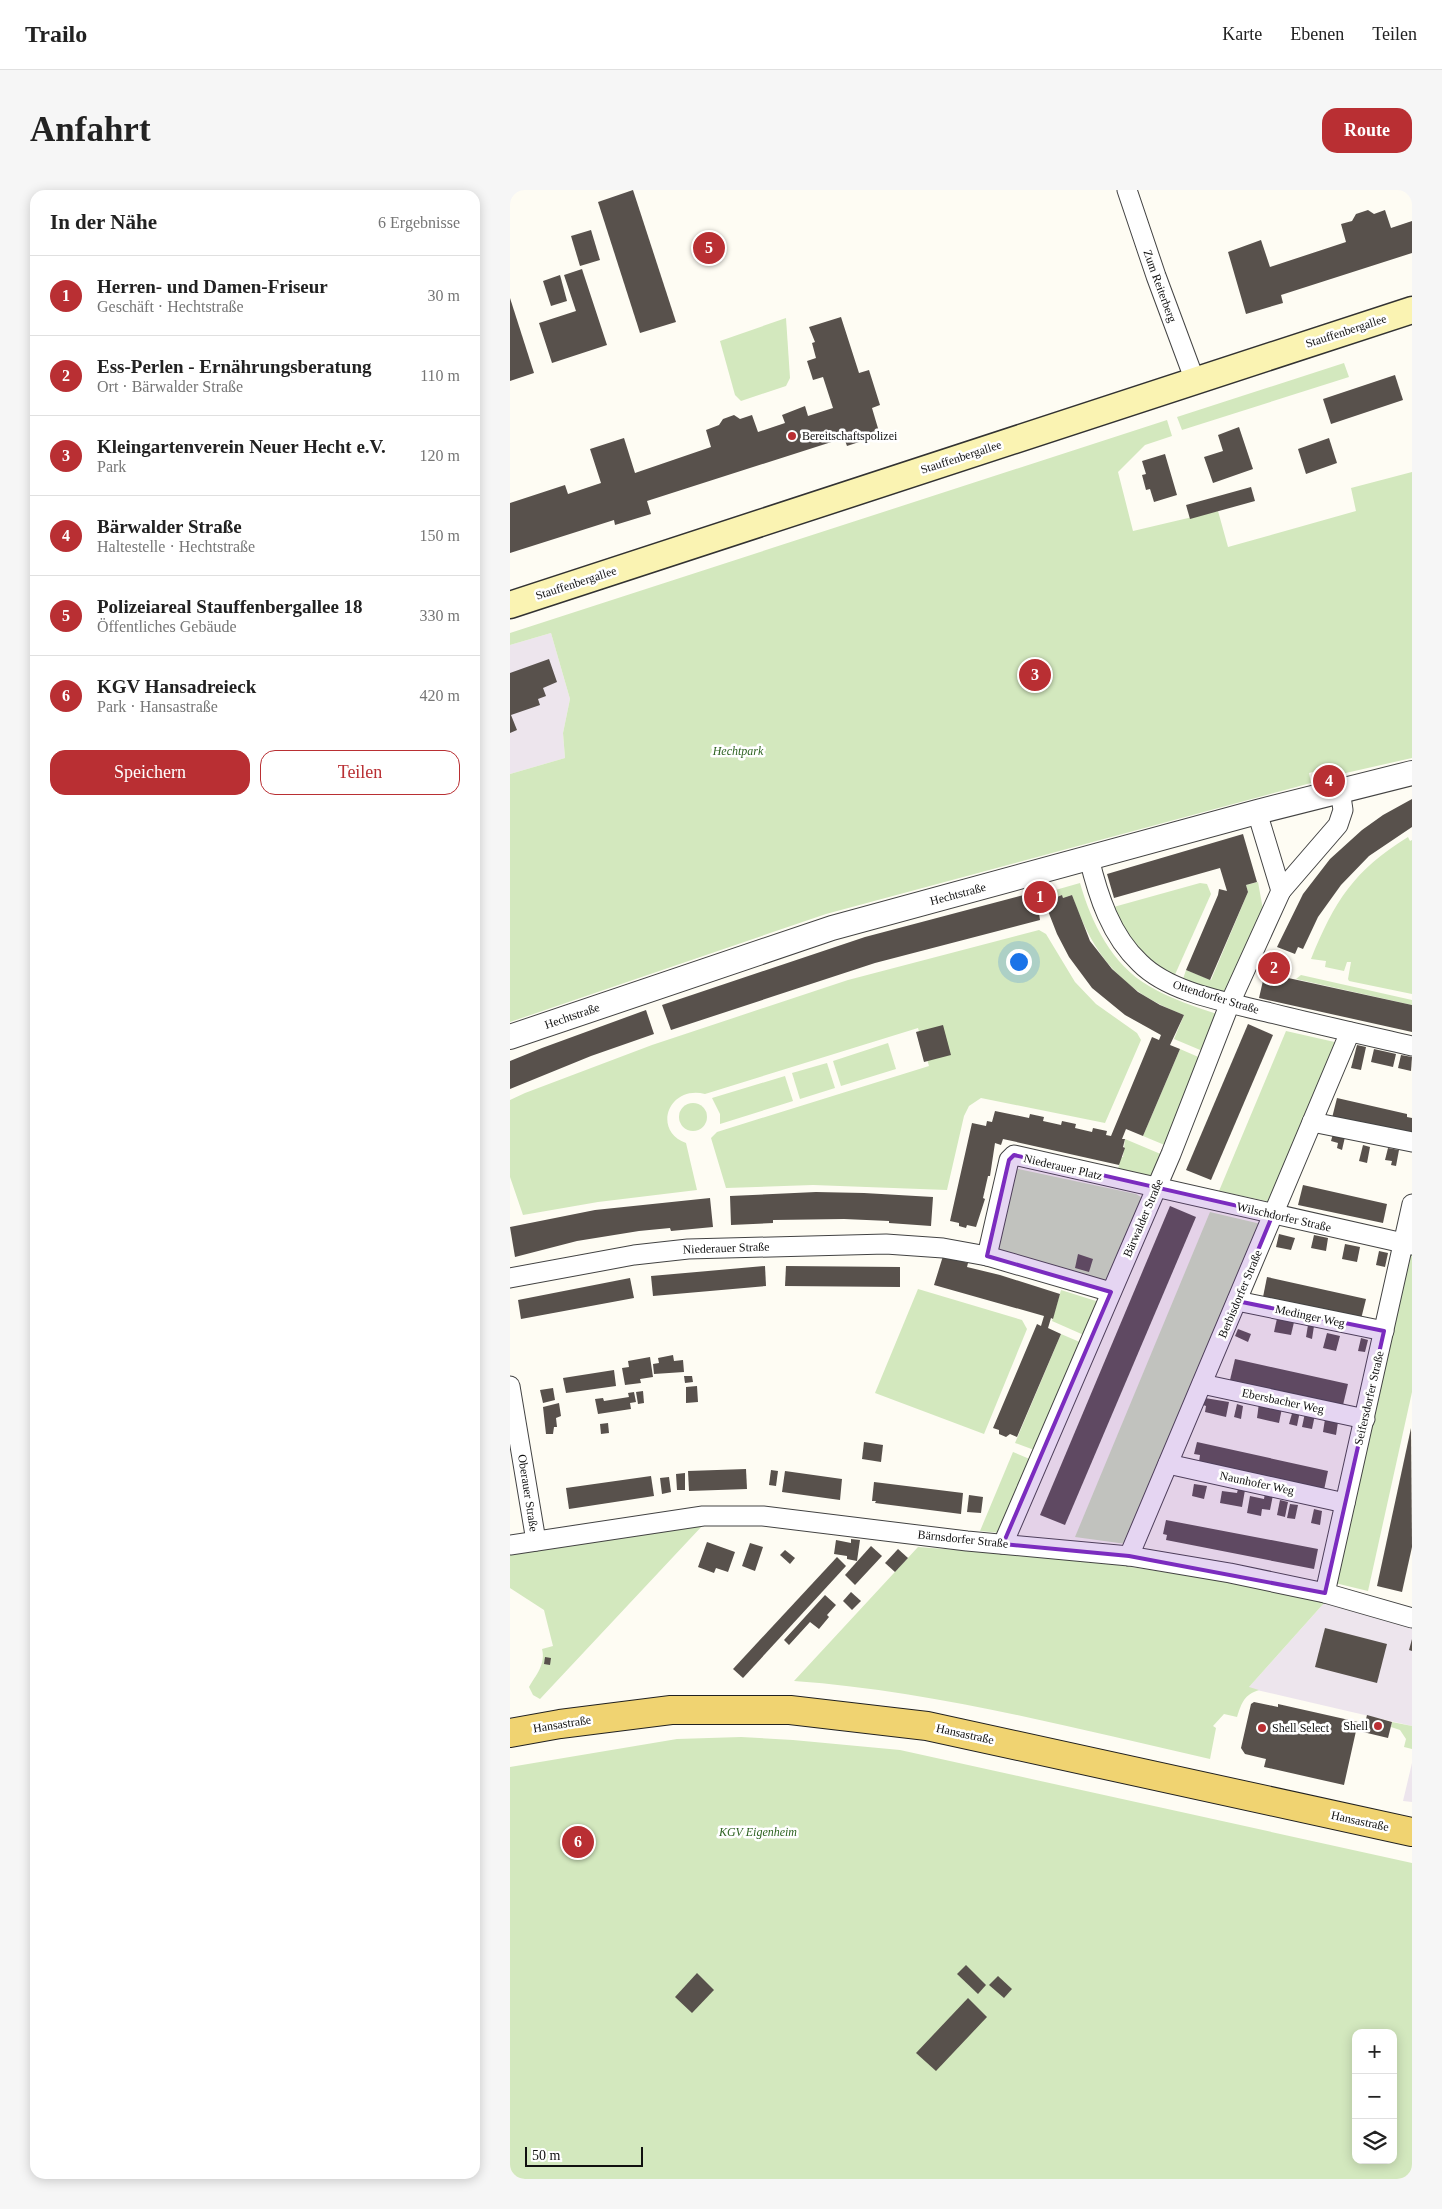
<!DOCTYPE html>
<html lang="de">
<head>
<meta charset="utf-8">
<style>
  body { margin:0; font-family:"Times New Roman",serif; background:#f6f6f6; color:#222 }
  .controls { position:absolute; right:15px; bottom:15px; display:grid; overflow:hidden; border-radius:10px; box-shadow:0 2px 12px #0003 }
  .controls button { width:45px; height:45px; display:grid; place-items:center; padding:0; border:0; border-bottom:1px solid #e0e0e0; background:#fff; color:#222; font:25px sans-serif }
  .scale { position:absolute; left:15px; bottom:12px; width:118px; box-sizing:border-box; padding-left:5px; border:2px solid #101010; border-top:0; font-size:14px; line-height:18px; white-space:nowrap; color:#101010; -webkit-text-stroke:4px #fff; paint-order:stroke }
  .you { position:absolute; left:508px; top:771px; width:18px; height:18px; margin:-12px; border:4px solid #fff; border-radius:50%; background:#1a73e8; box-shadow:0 0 0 8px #1a73e833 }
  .badge { display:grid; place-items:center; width:32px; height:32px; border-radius:50%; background:#b92f33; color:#fff; font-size:16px; font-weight:700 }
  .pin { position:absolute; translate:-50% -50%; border:2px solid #fff; box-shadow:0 1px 5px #0006 }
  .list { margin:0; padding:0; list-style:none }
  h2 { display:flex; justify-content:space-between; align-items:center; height:65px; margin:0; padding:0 20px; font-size:21px }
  h2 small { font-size:16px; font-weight:400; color:#767676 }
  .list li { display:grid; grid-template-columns:32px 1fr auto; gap:15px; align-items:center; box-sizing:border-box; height:80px; padding:0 20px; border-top:1px solid #e0e0e0 }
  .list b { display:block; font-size:19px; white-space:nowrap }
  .list p { margin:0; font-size:16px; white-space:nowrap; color:#767676 }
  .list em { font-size:16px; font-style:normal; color:#767676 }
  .actions { display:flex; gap:10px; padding:15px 20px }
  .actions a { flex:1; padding:11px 0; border:1px solid #b92f33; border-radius:15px; text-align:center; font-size:18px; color:#b92f33 }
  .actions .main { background:#b92f33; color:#fff }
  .icon { flex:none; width:28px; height:28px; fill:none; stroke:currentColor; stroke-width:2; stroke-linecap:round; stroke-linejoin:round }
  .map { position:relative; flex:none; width:902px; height:1989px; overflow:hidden; border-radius:15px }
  header { display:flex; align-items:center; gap:30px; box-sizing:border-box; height:70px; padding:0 25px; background:#fff; border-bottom:1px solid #e0e0e0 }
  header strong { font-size:24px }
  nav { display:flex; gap:28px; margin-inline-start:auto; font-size:18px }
  .intro { display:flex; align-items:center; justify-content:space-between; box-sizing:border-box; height:120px; padding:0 30px }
  h1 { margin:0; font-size:35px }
  .button { padding:12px 22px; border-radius:15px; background:#b92f33; color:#fff; font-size:18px; font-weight:700 }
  main { display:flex; gap:30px; padding:0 30px }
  aside { flex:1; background:#fff; border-radius:15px; box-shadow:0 2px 12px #0003 }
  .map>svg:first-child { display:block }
  .industrial { fill:#ede5ed }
  .green { fill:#d3e8be; fill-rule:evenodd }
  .building { fill:#58514c }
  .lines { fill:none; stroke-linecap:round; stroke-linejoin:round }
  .minor-casing { stroke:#434343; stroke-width:21 }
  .tertiary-casing { stroke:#434343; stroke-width:26 }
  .secondary-casing { stroke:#323232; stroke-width:29 }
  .primary-casing { stroke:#212121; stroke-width:30 }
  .minor { stroke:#fff; stroke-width:19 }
  .tertiary { stroke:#fff; stroke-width:24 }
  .secondary { stroke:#faf3b2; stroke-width:26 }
  .primary { stroke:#f0d371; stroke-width:28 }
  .marked { fill:#7b2cbf; fill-opacity:0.2; stroke:#7b2cbf; stroke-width:4; stroke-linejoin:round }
  .poi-dot { fill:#b92f33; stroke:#fff; stroke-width:2 }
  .labels { text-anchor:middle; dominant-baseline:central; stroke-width:5; stroke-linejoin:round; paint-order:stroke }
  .street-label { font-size:12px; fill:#101010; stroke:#fff }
  .poi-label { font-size:12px; fill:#101010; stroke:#fff; text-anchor:start }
  .park-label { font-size:12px; font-style:italic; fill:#2f6423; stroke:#fff }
</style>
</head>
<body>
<header>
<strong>Trailo</strong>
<nav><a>Karte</a><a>Ebenen</a><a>Teilen</a></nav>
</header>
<div class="intro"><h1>Anfahrt</h1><a class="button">Route</a></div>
<main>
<aside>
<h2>In der Nähe<small>6 Ergebnisse</small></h2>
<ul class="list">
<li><span class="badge">1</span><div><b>Herren- und Damen-Friseur</b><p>Geschäft · Hechtstraße</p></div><em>30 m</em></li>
<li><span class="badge">2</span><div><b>Ess-Perlen - Ernährungsberatung</b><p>Ort · Bärwalder Straße</p></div><em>110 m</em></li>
<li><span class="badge">3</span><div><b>Kleingartenverein Neuer Hecht e.V.</b><p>Park</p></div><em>120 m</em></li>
<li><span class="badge">4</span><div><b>Bärwalder Straße</b><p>Haltestelle · Hechtstraße</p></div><em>150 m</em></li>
<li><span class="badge">5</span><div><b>Polizeiareal Stauffenbergallee 18</b><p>Öffentliches Gebäude</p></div><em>330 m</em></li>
<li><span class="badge">6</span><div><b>KGV Hansadreieck</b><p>Park · Hansastraße</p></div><em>420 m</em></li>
</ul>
<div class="actions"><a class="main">Speichern</a><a>Teilen</a></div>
</aside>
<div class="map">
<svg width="902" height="1989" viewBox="0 0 902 1989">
  <rect width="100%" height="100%" fill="#fefcf3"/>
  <!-- industrial -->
  <g class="industrial">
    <path d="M41 443 60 509 53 543 55 568 0 584V455Z"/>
    <path d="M815 1412 902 1435V1536L738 1498Z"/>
    <path d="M902 1573V1612L893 1611Z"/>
  </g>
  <!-- green -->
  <g class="green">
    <path d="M276 128 280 188 276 196 231 211 225 205 210 151Z"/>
    <path d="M834 173 839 187 672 240 667 227Z"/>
    <path d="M657 230 662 246 635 255 608 282 623 341 708 321 718 357 846 321 841 298 902 282V568L818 587 815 579 799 583 801 593 316 724 0 832V584L55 568 53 543 60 509 41 443 0 455V443Z"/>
    <path d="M898 647 900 651 902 650V804L839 791 838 789 841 772H837L834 781 815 777 816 771 801 769C824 712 844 680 898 647Z"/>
    <path d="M748 692 754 725 717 802 672 792 676 780 701 790 738 702 736 695Z"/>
    <path d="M570 693C581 732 602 775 639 796 661 809 686 817 710 825L695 862 664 849 674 825C613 802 583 766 562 705L553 708 552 705 544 708 542 701Z"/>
    <path d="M690 693 697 694 701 704 663 789 638 773 600 718Z"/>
    <path d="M529 740 536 744 565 792 586 814 627 843 631 850 595 933 471 908 459 916 454 926 437 1000 303 995 216 998 201 948 207 942 419 876 408 838 195 904C158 895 142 941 176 953L187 1000 88 1012 13 1025 0 987V910L15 903 142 855 338 790Z"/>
    <path d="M791 785 902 810V815L786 789Z"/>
    <path d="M776 841 829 853 761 1012 709 1001Z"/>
    <path d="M378 853 386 879 331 896 323 871Z"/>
    <path d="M670 859 693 869 657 956 633 946Z"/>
    <path d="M317 873 325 898 290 909 282 883Z"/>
    <path d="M275 886 283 911 210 934V924L202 908Z"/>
    <circle cx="183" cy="927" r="14"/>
    <path d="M615 949 653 965 642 986 608 979 611 967H613Z"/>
    <path d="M504 978 626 1004 631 1007 632 1013 597 1092 488 1061Z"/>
    <path d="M700 1022 751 1034 616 1354 565 1347Z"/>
    <path d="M902 1063V1202L858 1401 825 1393 896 1066Z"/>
    <path d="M408 1099 512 1130 517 1139 474 1244 365 1203Z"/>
    <path d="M551 1100 586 1111 588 1114 576 1146 542 1131Z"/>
    <path d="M551 1144 572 1153 527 1261 505 1253Z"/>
    <path d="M503 1262 522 1270 491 1343 470 1341Z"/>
    <path d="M193 1335 30 1509 23 1505 19 1497C26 1485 36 1474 32 1459L43 1456 34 1420 0 1398V1365Z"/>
    <path d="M408 1357 569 1369 719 1392 815 1412 739 1497 749 1500C734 1505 732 1512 727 1527L714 1524 703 1536 706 1538 700 1569C562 1538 425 1501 284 1491Z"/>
    <path d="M882 1532 902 1536V1559L894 1557 896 1549 890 1540 881 1537Z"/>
    <path d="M231 1547 283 1550 390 1560 902 1673V1989H0V1577L167 1549ZM846 1843H883V1970H846Z"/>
  </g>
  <!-- building -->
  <g class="building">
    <path d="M123 0 166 132 130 143 88 12Z"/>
    <path d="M858 20 864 24 875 20 881 38 902 31V63L771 105 773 113 736 124 718 62 751 50 760 77 836 52 831 34 842 31 846 24Z"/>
    <path d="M81 40 90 70 70 76 61 46Z"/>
    <path d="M72 79 97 155 42 173 29 133 66 121 54 85Z"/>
    <path d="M50 85 57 111 41 116 33 91Z"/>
    <path d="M0 108 24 183 0 191Z"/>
    <path d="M331 127 349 183 359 180 370 215 362 218 370 245 337 256 334 248 137 311 141 324 105 335 104 330 0 363V313L55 295 58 304 91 293 80 259 114 248 125 283 201 257 196 240 209 235 213 229 224 225 230 229 242 225 248 242 275 233 272 225 295 216 298 226 323 218 313 187 303 190 297 171 306 168 302 153 305 152 299 137Z"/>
    <path d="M885 185 893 210 821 234 813 209Z"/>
    <path d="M729 237 743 279 703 293 694 267 713 261 708 245Z"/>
    <path d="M819 248 827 273 796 284 788 259Z"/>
    <path d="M655 264 667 305 644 312 640 299 636 300 632 285 636 284 632 271Z"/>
    <path d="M741 297 745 311 680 329 676 315Z"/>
    <path d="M39 469 47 492 33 498 36 506 28 509 30 515 1 525 7 540 0 543V483Z"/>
    <path d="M902 609V637L859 666 831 695 808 727 793 759 788 757 785 764 767 757 793 704 820 669 852 640 873 625Z"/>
    <path d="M733 644 747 692 736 695 738 702 700 790 676 780 708 705 709 699 717 701 710 678 604 708 597 684Z"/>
    <path d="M529 701 535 704 537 711 552 705 553 708 562 705 580 751 602 779 628 802 650 815 674 825 660 855 670 859 633 946 616 939 612 949H615L613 957 615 958 609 975 493 949 491 955 485 953 480 986H478L473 1008 475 1009 466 1037 457 1035 456 1038 449 1036V1033L440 1031 462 933 476 936 477 931 482 932 485 921 519 928 520 924 534 927 533 931 551 935 552 931 566 934 565 938 582 942 583 938 597 941 596 945 601 946 642 847 649 850 651 845 615 825 582 798 559 767 547 744 538 721 529 723 530 730 365 773 161 840 152 815 355 747Z"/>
    <path d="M766 766 774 768 769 786 902 815V842L749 808 755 782 759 772 764 771Z"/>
    <path d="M136 820 144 844 81 866 0 899V871L32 858Z"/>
    <path d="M738 834 763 845 701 990 676 980Z"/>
    <path d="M433 835 441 865 414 872 406 842Z"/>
    <path d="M847 855 856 857 851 880 841 878Z"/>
    <path d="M864 859 886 864 883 877 861 872Z"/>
    <path d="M891 865 902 867 901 881 888 878Z"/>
    <path d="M827 908 897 924V927L902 928V943L822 928Z"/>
    <path d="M823 944 835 947 832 960 827 958 828 953 821 951Z"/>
    <path d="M853 955 860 957 857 973 849 971Z"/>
    <path d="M878 958 889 960 886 976 881 975 882 971 875 970Z"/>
    <path d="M793 995 877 1014 873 1033 788 1015Z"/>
    <path d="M306 1002 354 1003 423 1007 421 1036 379 1033V1031L334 1029 263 1030V1033L221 1035 220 1006Z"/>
    <path d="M200 1008 203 1037 161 1041 160 1038 129 1041 67 1051 5 1067 0 1037 85 1020Z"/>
    <path d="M660 1016 686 1027 555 1335 530 1325Z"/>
    <path d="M769 1044 785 1048 781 1060 766 1057Z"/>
    <path d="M804 1045 818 1048 816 1061 801 1058Z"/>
    <path d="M835 1054 850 1057 847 1072 832 1069Z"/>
    <path d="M869 1061 878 1063 875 1077 866 1075Z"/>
    <path d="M568 1064 583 1069 579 1082 565 1078Z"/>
    <path d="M433 1066 458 1073 457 1077 490 1085 550 1104 543 1129 541 1128 538 1138 551 1144 507 1247 500 1244 496 1247 489 1244V1240L483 1238 527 1134 531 1136 534 1126 424 1095Z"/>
    <path d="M255 1076 256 1096 143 1106 141 1086Z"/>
    <path d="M276 1076 390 1077V1097L275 1096Z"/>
    <path d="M757 1087 856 1109 851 1129 753 1107Z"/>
    <path d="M120 1088 124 1108 11 1129 8 1110Z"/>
    <path d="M768 1124 785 1128 781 1145 764 1142Z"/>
    <path d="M798 1135 804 1136 802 1149 796 1147Z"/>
    <path d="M728 1139 741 1144 738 1152 725 1146Z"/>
    <path d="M817 1143 830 1146 826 1161 813 1158Z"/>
    <path d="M851 1148 858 1150 855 1162 848 1161Z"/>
    <path d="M163 1165 164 1171 173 1170 174 1182 144 1184 143 1174 149 1173 148 1168Z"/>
    <path d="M140 1167 143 1187 130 1189 131 1193 115 1195 112 1178 119 1177 118 1171Z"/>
    <path d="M725 1169 838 1194 833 1215 720 1190Z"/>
    <path d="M104 1180 106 1196 56 1203 53 1188Z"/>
    <path d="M174 1186H182L183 1192 175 1193Z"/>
    <path d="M187 1196 188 1212 176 1213V1197Z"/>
    <path d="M43 1198 45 1210 33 1213 30 1200Z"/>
    <path d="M133 1201 134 1213 128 1214 126 1202Z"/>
    <path d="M124 1202 126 1212 120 1213 121 1219 88 1224 85 1209 93 1208 94 1211 119 1207 118 1203Z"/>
    <path d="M695 1208 719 1212 716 1227 695 1222 696 1216 693 1215Z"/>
    <path d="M49 1213 51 1226 46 1228 47 1237H44L43 1244H36L33 1217Z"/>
    <path d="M749 1213 772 1218 769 1233 747 1228Z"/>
    <path d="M727 1214 733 1216 731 1229 724 1227Z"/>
    <path d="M783 1220 790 1221 787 1236 779 1234Z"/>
    <path d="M795 1223 805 1225 802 1239 792 1237Z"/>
    <path d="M815 1229 828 1232 826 1245 813 1242Z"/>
    <path d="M98 1233 99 1243 91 1244 90 1234Z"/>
    <path d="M901 1238 902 1357 892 1402 867 1396Z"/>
    <path d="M354 1252 373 1255 371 1272 352 1269Z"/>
    <path d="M687 1252 818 1281 814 1300 689 1272 690 1265 684 1264Z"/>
    <path d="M236 1279 237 1299 179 1301 178 1281Z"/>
    <path d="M261 1280 268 1281 266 1296 259 1295Z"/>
    <path d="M275 1281 332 1289 330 1310 272 1302Z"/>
    <path d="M175 1283V1300H167L166 1284Z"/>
    <path d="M141 1286 144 1306 59 1319 56 1298Z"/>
    <path d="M159 1287 161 1302 152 1304 150 1288Z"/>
    <path d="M364 1292 453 1303 451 1324 365 1313 366 1311H362Z"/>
    <path d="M684 1294 697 1296 694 1309 682 1306Z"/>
    <path d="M728 1299 735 1300 732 1317 710 1313 712 1301 727 1303Z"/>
    <path d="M755 1303 763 1305 760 1320 752 1319 751 1326 737 1323 740 1306 754 1309Z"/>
    <path d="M459 1305 473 1307 471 1323 457 1322Z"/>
    <path d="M770 1310 778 1312 775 1327 767 1325Z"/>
    <path d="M780 1314 788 1315 785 1329 777 1328Z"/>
    <path d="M804 1319 812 1321 810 1335 801 1333Z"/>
    <path d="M656 1330 808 1359 804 1379 656 1350 657 1345 653 1344Z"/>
    <path d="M341 1349 350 1350 347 1371 337 1369V1366L324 1364 326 1350 341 1353Z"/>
    <path d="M197 1352 225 1362 218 1382 206 1378 204 1383 188 1377Z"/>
    <path d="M240 1353 253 1357 245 1381 232 1376Z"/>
    <path d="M361 1356 372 1366 345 1395 335 1385Z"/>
    <path d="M388 1359 398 1368 385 1382 375 1373Z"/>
    <path d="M275 1360 285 1368 280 1374 270 1365Z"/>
    <path d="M327 1367 336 1376 233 1488 223 1479Z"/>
    <path d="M341 1402 351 1411 342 1420 333 1411Z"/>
    <path d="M315 1405 326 1415 317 1425 319 1427 309 1439 300 1432 279 1455 274 1450Z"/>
    <path d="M815 1438 877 1454 867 1493 805 1477Z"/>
    <path d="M902 1449V1461L899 1460Z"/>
    <path d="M35 1467 41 1468 40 1475 34 1474Z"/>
    <path d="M744 1512 768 1517V1514L848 1532 834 1595 754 1577 756 1569 735 1564 731 1558 741 1514Z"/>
    <path d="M857 1525 882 1532 878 1548 853 1542Z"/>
    <path d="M456 1775 476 1795 468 1804 447 1784Z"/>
    <path d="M187 1783 204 1800 182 1823 165 1807Z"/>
    <path d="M488 1786 502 1799 494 1808 479 1795Z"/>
    <path d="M458 1808 477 1827 426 1881 406 1863Z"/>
  </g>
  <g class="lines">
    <defs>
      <g id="minor">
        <path d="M617 0 646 86 685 191"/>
        <path d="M747 622 771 701 828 635 833 620 830 600"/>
        <path d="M579 668C588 706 601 746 630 773 660 803 717 812 757 822 805 834 854 845 902 856"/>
        <path d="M802 932 902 952"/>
        <path d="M477 1066 499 970 504 965 902 1055"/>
        <path d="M0 1088 124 1065 178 1059 376 1054 433 1058 477 1066 601 1102"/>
        <path d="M727 1111 874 1141"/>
        <path d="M692 1194 855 1229"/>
        <path d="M0 1196 26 1351"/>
        <path d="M658 1274 835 1313"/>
        <path d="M493 1354 661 964 720 813 771 701"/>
        <path d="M0 1355 193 1326H253L457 1351 619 1366 720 1383 815 1403 902 1428"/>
        <path d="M619 1366 840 842"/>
        <path d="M815 1403 902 1014"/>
      </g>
      <path id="tertiary" d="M0 847 322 738 747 622 902 583"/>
      <path id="secondary" d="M0 415 902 120"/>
      <path id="primary" d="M0 1543 50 1534 161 1520H280L417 1536 902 1642"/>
    </defs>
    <!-- minor casing -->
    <use href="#minor" class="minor-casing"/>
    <!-- tertiary casing -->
    <use href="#tertiary" class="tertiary-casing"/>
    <!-- secondary casing -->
    <use href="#secondary" class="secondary-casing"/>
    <!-- primary casing -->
    <use href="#primary" class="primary-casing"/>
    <!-- minor -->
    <use href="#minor" class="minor"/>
    <!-- tertiary -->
    <use href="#tertiary" class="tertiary"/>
    <!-- secondary -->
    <use href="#secondary" class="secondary"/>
    <!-- primary -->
    <use href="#primary" class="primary"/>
  </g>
  <!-- marked area -->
  <path class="marked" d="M504 965 763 1024 727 1111 874 1141 815 1403 619 1366 493 1354 601 1102 477 1066 499 970Z"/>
  <!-- markers -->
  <g class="poi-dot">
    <circle cx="282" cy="246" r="5"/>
    <circle cx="868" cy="1536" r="5"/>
    <circle cx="752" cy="1538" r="5"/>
  </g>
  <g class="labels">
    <!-- street labels -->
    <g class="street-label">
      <text transform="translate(650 96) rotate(70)">Zum Reiterberg</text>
      <text transform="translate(836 141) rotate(-18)">Stauffenbergallee</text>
      <text transform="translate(451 267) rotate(-18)">Stauffenbergallee</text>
      <text transform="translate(66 393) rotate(-18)">Stauffenbergallee</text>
      <text transform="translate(448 704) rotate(-15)">Hechtstraße</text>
      <text transform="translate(706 807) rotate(17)">Ottendorfer Straße</text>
      <text transform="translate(62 826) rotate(-19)">Hechtstraße</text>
      <text transform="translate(553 977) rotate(13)">Niederauer Platz</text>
      <text transform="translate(774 1027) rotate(13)">Wilschdorfer Straße</text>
      <text transform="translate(633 1028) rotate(-67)">Bärwalder Straße</text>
      <text transform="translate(216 1058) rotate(-2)">Niederauer Straße</text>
      <text transform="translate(730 1104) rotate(-67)">Berbisdorfer Straße</text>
      <text transform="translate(800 1126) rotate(12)">Medinger Weg</text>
      <text transform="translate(859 1208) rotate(-77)">Seifersdorfer Straße</text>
      <text transform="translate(773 1211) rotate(12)">Ebersbacher Weg</text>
      <text transform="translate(747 1293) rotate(12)">Naunhofer Weg</text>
      <text transform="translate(18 1303) rotate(81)">Oberauer Straße</text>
      <text transform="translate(453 1349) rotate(6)">Bärnsdorfer Straße</text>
      <text transform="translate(52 1534) rotate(-9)">Hansastraße</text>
      <text transform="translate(455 1544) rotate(12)">Hansastraße</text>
      <text transform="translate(850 1631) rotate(12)">Hansastraße</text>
    </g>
    <!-- poi labels -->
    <g class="poi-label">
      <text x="292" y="246">Bereitschaftspolizei</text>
      <text x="858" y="1536" text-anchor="end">Shell</text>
      <text x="762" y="1538">Shell Select</text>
    </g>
    <!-- park labels -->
    <g class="park-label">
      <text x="228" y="561">Hechtpark</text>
      <text x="248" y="1642">KGV Eigenheim</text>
    </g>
  </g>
</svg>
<div class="controls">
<button>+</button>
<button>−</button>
<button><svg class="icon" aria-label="layers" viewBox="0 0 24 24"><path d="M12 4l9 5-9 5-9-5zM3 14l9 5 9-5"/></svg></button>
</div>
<div class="scale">50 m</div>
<div class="you"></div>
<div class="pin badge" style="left:530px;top:707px">1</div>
<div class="pin badge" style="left:764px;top:778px">2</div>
<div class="pin badge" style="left:525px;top:485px">3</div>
<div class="pin badge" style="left:819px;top:591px">4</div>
<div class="pin badge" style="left:199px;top:58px">5</div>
<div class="pin badge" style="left:68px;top:1652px">6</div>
</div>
</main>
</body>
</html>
